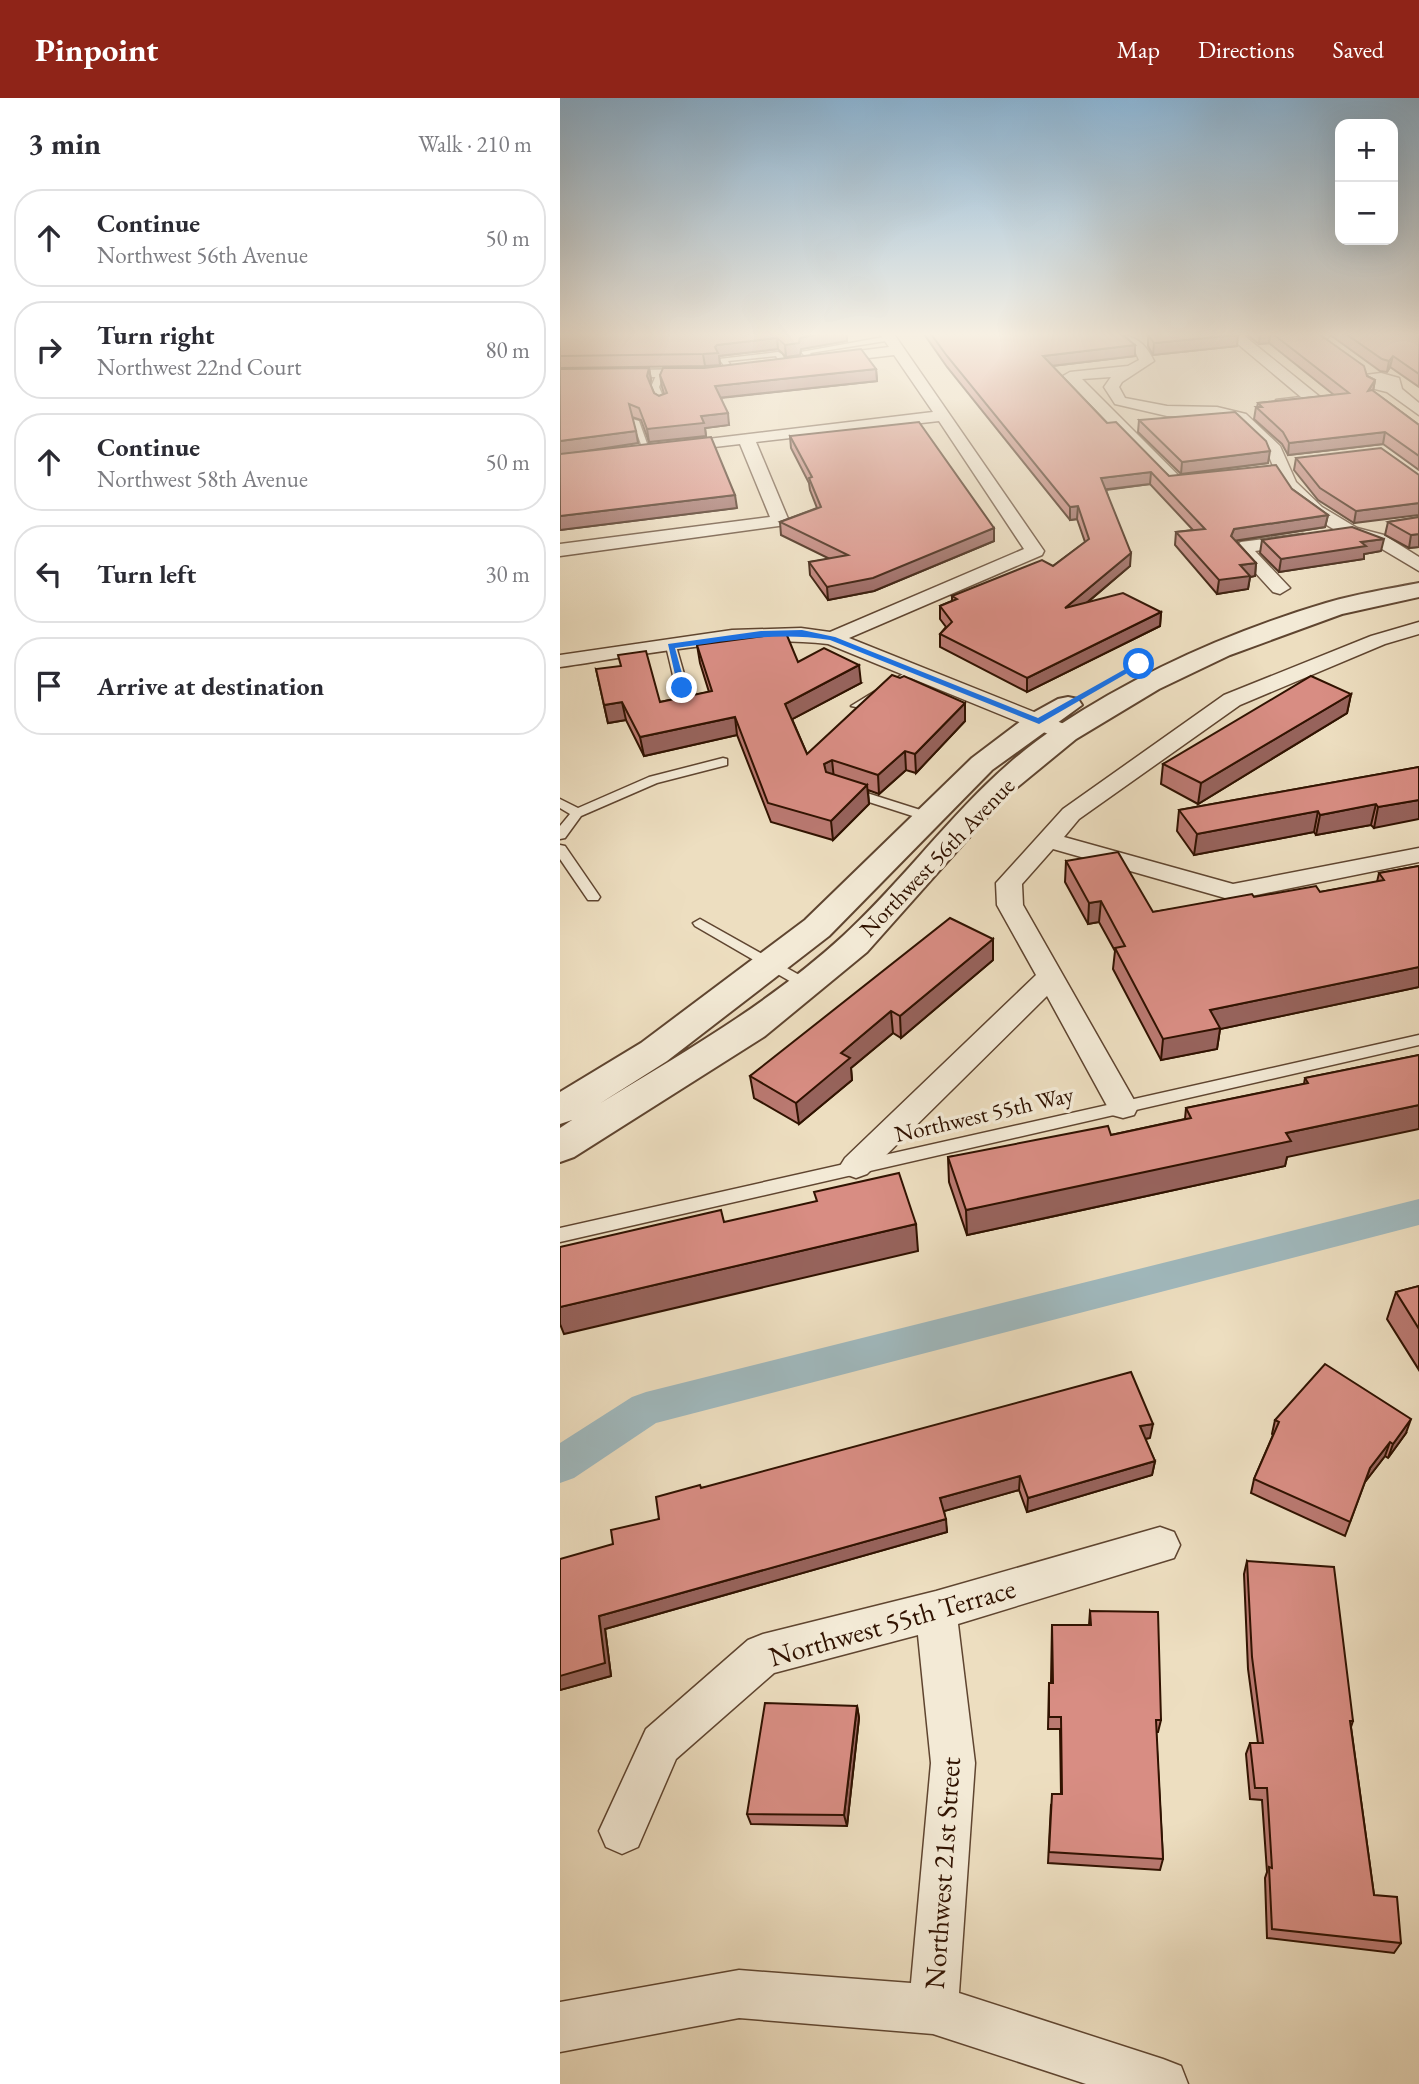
<!DOCTYPE html>
<html lang="en">
<head>
<meta charset="utf-8">
<style>
  body { margin:0; font-family:"EB Garamond",serif; background:#f2f2f3; color:#2b2b33 }
  .controls { position:absolute; right:21px; top:21px; display:grid; overflow:hidden; border-radius:14px; box-shadow:0 7px 28px #0002 }
  .controls button { width:63px; height:63px; display:grid; place-items:center; padding:0; border:0; border-bottom:2px solid #e1e1e2; background:#fff; color:#2b2b33; font:35px sans-serif }
  .stop { position:absolute; width:21px; height:21px; margin:-16px; border:5px solid #1a73e8; border-radius:50%; background:#fff }
  .stop.end { background:#1a73e8; border-color:#fff; box-shadow:0 2px 7px #0008 }
  .list { margin:0; padding:0; list-style:none }
  h2 { display:flex; justify-content:space-between; align-items:center; height:91px; margin:0; padding:0 28px; font-size:30px }
  h2 small { font-size:23px; font-weight:400; color:#7c7c81 }
  .list li { display:grid; grid-template-columns:46px 1fr auto; gap:21px; align-items:center; box-sizing:border-box; height:98px; margin:0 14px 14px; padding:0 14px; border:2px solid #e1e1e2; border-radius:28px }
  .list b { display:block; font-size:26px; white-space:nowrap }
  .list p { margin:0; font-size:23px; white-space:nowrap; color:#7c7c81 }
  .list em { font-size:23px; font-style:normal; color:#7c7c81 }
  .icon { flex:none; width:38px; height:38px; fill:none; stroke:currentColor; stroke-width:2; stroke-linecap:round; stroke-linejoin:round }
  .map { position:relative; flex:none; width:859px; height:1986px; overflow:hidden }
  header { display:flex; align-items:center; gap:42px; box-sizing:border-box; height:98px; padding:0 35px; background:#8f2418; color:#fff }
  header strong { font-size:33px }
  nav { display:flex; gap:38px; margin-inline-start:auto; font-size:24px }
  main { display:flex }
  aside { flex:1; background:#fff }
  .map>svg:first-child { display:block }
  .lines { fill:none; stroke-linecap:round; stroke-linejoin:round }
  .canal { fill:#a0b9be; fill-rule:evenodd }
  .service-casing { stroke:#5f4530; stroke-width:3 }
  .minor-casing { stroke:#5f4530; stroke-width:3 }
  .tertiary-casing { stroke:#5f4530; stroke-width:4 }
  .service { fill:#f3ead6; fill-rule:evenodd }
  .minor { fill:#f3ead6; fill-rule:evenodd }
  .tertiary { fill:#f3ead6; fill-rule:evenodd }
  .wall { fill:#ba7971; stroke:#301200; stroke-width:2 }
  .shaded-wall { fill:#97635c; stroke:#301200; stroke-width:2 }
  .building { fill:#d88d83; stroke:#301200; stroke-width:2 }
  .route { fill:#1a73e8 }
  .labels { text-anchor:middle; dominant-baseline:central; stroke-width:7; stroke-linejoin:round; paint-order:stroke }
  .street-label { font-size:23px; fill:#301200; stroke:#f3ead6 }
  .near-street-label { font-size:28px; fill:#301200; stroke:#f3ead6 }
</style>
</head>
<body>
<header>
<strong>Pinpoint</strong>
<nav><a>Map</a><a>Directions</a><a>Saved</a></nav>
</header>
<main>
<aside>
<h2>3 min<small>Walk · 210 m</small></h2>
<ul class="list">
<li><svg class="icon" aria-label="ahead" viewBox="0 0 24 24"><path d="M12 20V5M6 11l6-6 6 6"/></svg><div><b>Continue</b><p>Northwest 56th Avenue</p></div><em>50 m</em></li>
<li><svg class="icon" aria-label="right" viewBox="0 0 24 24"><path d="M7 20v-9h11M14 6l5 5-5 5"/></svg><div><b>Turn right</b><p>Northwest 22nd Court</p></div><em>80 m</em></li>
<li><svg class="icon" aria-label="ahead" viewBox="0 0 24 24"><path d="M12 20V5M6 11l6-6 6 6"/></svg><div><b>Continue</b><p>Northwest 58th Avenue</p></div><em>50 m</em></li>
<li><svg class="icon" aria-label="left" viewBox="0 0 24 24"><path d="M17 20v-9H6M10 6l-5 5 5 5"/></svg><div><b>Turn left</b></div><em>30 m</em></li>
<li><svg class="icon" aria-label="arrive" viewBox="0 0 24 24"><path d="M6 21V4h12l-3 4 3 4H6"/></svg><div><b>Arrive at destination</b></div></li>
</ul>
</aside>
<div class="map">
<svg width="859" height="1986" viewBox="0 0 859 1986">
  <rect width="100%" height="100%" fill="#eddec0"/>
  <filter id="stains"><feTurbulence type="fractalNoise" baseFrequency=".00286" numOctaves="4"/><feColorMatrix values="0 0 0 0 .2 0 0 0 0 .09 0 0 0 0 .02 0 0 0 .5 -.17"/></filter>
  <radialGradient id="worn" r=".72"><stop offset=".6" stop-color="#630" stop-opacity="0"/><stop offset="1" stop-color="#630" stop-opacity=".3"/></radialGradient>
  <g class="lines">
    <!-- canal -->
    <path class="canal" d="M859 1101V1127L96 1325 14 1380 0 1385V1345L72 1299 86 1294Z"/>
    <defs>
      <g id="service">
        <path d="M329 238 332 242 250 255 255 262 251 264 241 254Z"/>
        <path d="M218 254 222 256 227 268H221L216 258 168 263 173 272 169 274 159 261Z"/>
        <path d="M101 273 105 275 99 289 106 306 102 308 98 306 91 289 97 275Z"/>
        <path d="M72 321 79 323 90 354 83 352Z"/>
        <path d="M111 545 116 548 128 590 126 592 116 590 106 548Z"/>
        <path d="M353 570 359 573 357 575 301 610 291 608Z"/>
        <path d="M163 660 167 661V667L97 685 21 718 5 740 0 741V728L10 716 0 710V701L18 710 89 679Z"/>
        <path d="M288 689 373 716 375 719 373 722H365L284 696 282 693Z"/>
        <path d="M0 747 5 748 38 796 40 799 38 802H28L0 761Z"/>
        <path d="M140 821 250 883 252 886 245 891 240 889 135 828 133 825Z"/>
        <path d="M859 937V947L0 1144V1130Z"/>
      </g>
      <g id="minor">
        <path d="M320 236H334L484 453 482 457 289 540 514 630 517 635 514 640H498L268 546C178 536 89 556 0 569V557L172 532 241 530 270 534 464 451 379 323 196 344 229 423 226 427 0 458V446L210 419 180 346 112 354 104 349 106 346 373 314 334 257 266 265 259 261 266 257 329 249Z"/>
        <path d="M552 236C573 236 585 244 594 263L562 284 559 289 565 300 607 308 657 309 686 316 720 348 736 384 762 409 797 430 824 437 859 459V473L812 445 785 438 750 417 720 386 707 353 675 323 657 319 607 318 555 306 544 289 551 279 522 281 620 379 648 376 656 381 648 386 610 389 503 278 510 274 568 268 579 262 575 253Z"/>
        <path d="M666 236H682L760 299V305L716 308V302L741 299Z"/>
        <path d="M737 236H772L762 245Z"/>
        <path d="M140 271 147 275 145 278 0 281V273Z"/>
        <path d="M821 275 839 280 842 291 859 305V317L827 294 807 289 803 280 805 277Z"/>
        <path d="M743 436 752 441 749 445 695 453 730 490 720 496 713 494 672 449 681 444Z"/>
        <path d="M859 524V536L825 546 680 607 519 721 504 739 673 786 859 750V764L672 802 493 751 462 786 463 807 578 1009 574 1017 563 1020 552 1017 487 898 307 1076 296 1080 285 1076 280 1068 285 1060 476 877 437 807 436 785 503 711 664 597 811 538Z"/>
        <path d="M600 1429 614 1434 620 1447 614 1460 398 1526 415 1665 399 1895 603 1961 621 1968 628 1986H526L373 1936 179 1920 0 1954V1904L179 1872 351 1885 371 1665 358 1537 214 1575 116 1661 78 1749 62 1756 46 1749 39 1733 86 1631 188 1542 203 1536 376 1493Z"/>
      </g>
      <path id="tertiary" d="M859 485V499L782 516 670 557 599 591 516 641 444 700 307 854 205 938 14 1059 0 1064V1030L12 1022 0 1026V994L81 945 245 822 412 660 469 617 498 601 508 599 518 601 522 607 432 672 269 838 107 963 39 1006C123 955 210 905 283 838 357 770 412 684 498 628 580 574 672 533 766 505 796 496 828 491 859 485Z"/>
    </defs>
    <!-- service casing -->
    <use href="#service" class="service-casing"/>
    <!-- minor casing -->
    <use href="#minor" class="minor-casing"/>
    <!-- tertiary casing -->
    <use href="#tertiary" class="tertiary-casing"/>
    <!-- service -->
    <use href="#service" class="service"/>
    <!-- minor -->
    <use href="#minor" class="minor"/>
    <!-- tertiary -->
    <use href="#tertiary" class="tertiary"/>
  </g>
  <!-- wall -->
  <g class="wall">
    <path d="M0 236H287V243L241 251 240 257 226 259 218 251 159 258 160 267 145 268 0 270Z"/>
    <path d="M364 236H562L575 258 492 268 547 325 609 378 732 391 768 417 765 429 676 443 696 465 695 478 690 479 688 491 657 496 615 447 616 434 633 432 590 386 546 392 570 468 528 504 601 514 600 528 467 594 380 549V536L386 529 380 521V508L392 503V498L493 468 525 444 517 421 510 422 387 269Z"/>
    <path d="M686 236H759L807 278 815 282 813 293 859 327V372L823 346 728 357 722 346 694 321 696 309H697L698 305 774 297 709 245 699 246Z"/>
    <path d="M769 236H859V289L830 269 827 274 820 273Z"/>
    <path d="M588 237 677 248 593 257 588 248Z"/>
    <path d="M89 270 91 282 90 286 94 295 99 298 104 296 102 289 100 277 316 271 317 283 161 300 169 327 145 330 146 338 89 344 81 322 72 319 78 345 13 355 177 410 0 432V271Z"/>
    <path d="M579 322 708 365 621 376 578 334Z"/>
    <path d="M230 338 434 430V443L314 493 268 502 250 477 249 464 270 461 221 437 220 424 257 410 250 392 249 385 231 350Z"/>
    <path d="M736 360 859 377 794 425 758 402 734 372Z"/>
    <path d="M859 419V449L849 450 825 437 828 424Z"/>
    <path d="M702 442 821 453 804 456V461L719 474 700 455Z"/>
    <path d="M137 547 238 564 301 585 232 621 247 656 405 605V623L356 675 346 672 319 696 308 692 309 706 273 742 211 724 177 637 84 658 66 622 48 625 36 571 100 604 149 594 140 565Z"/>
    <path d="M791 596 787 615 638 706 601 686 603 666Z"/>
    <path d="M859 669 814 730 811 727 756 737 754 734 634 757 617 733 619 712Z"/>
    <path d="M506 763 593 814 694 799 760 794 817 784 819 775 859 768V889L660 931 657 951 601 962 553 871 555 853 539 824 528 826 505 784Z"/>
    <path d="M433 862 341 940 333 935 291 970 292 982 239 1026 194 1000 190 978Z"/>
    <path d="M859 957 727 1059 725 1068 407 1137 389 1084 388 1059 551 1037 625 1021 626 1010 744 986 745 980Z"/>
    <path d="M859 1188V1272L827 1221 836 1194Z"/>
    <path d="M715 1322 846 1335 828 1360 825 1358 805 1384 785 1438 691 1395 694 1381 713 1337 712 1336Z"/>
    <path d="M590 1340 585 1341 595 1363 592 1377 467 1414 459 1392 384 1413 387 1434 45 1531 51 1578 0 1592 53 1446 99 1421 141 1390Z"/>
    <path d="M687 1463 793 1623 791 1629 814 1797 841 1845 834 1855 707 1840 705 1780 707 1774 702 1702 690 1701 686 1656 690 1645H698L688 1571 684 1476Z"/>
    <path d="M530 1513 601 1622 598 1634H596L603 1761 600 1772 488 1765 491 1707 501 1696 500 1631H488L489 1585H491L492 1527H529Z"/>
    <path d="M297 1608 299 1620 287 1728 191 1726 187 1716Z"/>
  </g>
  <!-- shaded-wall -->
  <g class="shaded-wall">
    <path d="M258 236H287V243L241 251 240 257 226 259 225 247 240 240Z"/>
    <path d="M700 236H710L709 245 699 246Z"/>
    <path d="M678 237 677 248 593 257 594 245Z"/>
    <path d="M217 240 218 251 159 258 160 267 145 268 143 256 157 247Z"/>
    <path d="M575 247V258L482 269 483 258Z"/>
    <path d="M833 258 830 269 827 274 829 263Z"/>
    <path d="M89 270 91 282 89 290 87 278Z"/>
    <path d="M316 271 317 283 157 300 155 288Z"/>
    <path d="M815 282 813 293H808Z"/>
    <path d="M168 315 169 327 145 330 146 338 89 344 87 331 141 318Z"/>
    <path d="M76 333 78 345 0 357V343Z"/>
    <path d="M825 334 823 346 728 357 729 345Z"/>
    <path d="M710 353 708 365 621 376 622 364Z"/>
    <path d="M591 374 590 386 540 392 541 380Z"/>
    <path d="M175 397 177 410 0 432V418Z"/>
    <path d="M859 405V417L794 425 796 413Z"/>
    <path d="M518 408 517 421 510 422V409Z"/>
    <path d="M768 417 765 429 673 443 671 438 674 431Z"/>
    <path d="M434 430V443L314 493 268 502 267 489Z"/>
    <path d="M859 436V449L849 450 851 437Z"/>
    <path d="M824 441 821 453 804 456V461L719 474 721 461 801 444Z"/>
    <path d="M571 455 570 468 505 523V510Z"/>
    <path d="M696 465 695 478 690 479 688 491 657 496 659 482 680 467Z"/>
    <path d="M601 514 600 528 467 594V580Z"/>
    <path d="M299 567 301 585 227 624 225 606Z"/>
    <path d="M791 596 787 615 638 706 641 685Z"/>
    <path d="M62 604 66 622 48 625 44 607Z"/>
    <path d="M405 605V623L356 675 355 656Z"/>
    <path d="M175 619 177 637 84 658 80 639Z"/>
    <path d="M345 653 346 672 319 696 318 677Z"/>
    <path d="M272 662 274 681 266 685 264 666Z"/>
    <path d="M307 687 309 706 273 742 271 723Z"/>
    <path d="M859 702V721L814 730 818 709Z"/>
    <path d="M816 706 811 727 756 737 760 717Z"/>
    <path d="M758 713 754 734 634 757 637 736Z"/>
    <path d="M541 803 539 824 528 826 529 805Z"/>
    <path d="M433 841V862L341 940 340 918Z"/>
    <path d="M859 869V889L660 931 657 951 601 962 603 941 650 912Z"/>
    <path d="M331 913 333 935 291 970 292 982 239 1026 236 1005 281 955Z"/>
    <path d="M859 1007V1031L727 1059 725 1068 407 1137 406 1112 726 1035Z"/>
    <path d="M356 1126 358 1153 4 1236 0 1226V1209Z"/>
    <path d="M851 1321 846 1335 828 1360 833 1346Z"/>
    <path d="M593 1326 590 1340 578 1342 580 1328Z"/>
    <path d="M830 1344 825 1358 805 1384 810 1370Z"/>
    <path d="M595 1363 592 1377 467 1414 468 1400Z"/>
    <path d="M460 1378 459 1392 381 1414 380 1400Z"/>
    <path d="M386 1421 387 1434 45 1531 51 1578 0 1592V1578L39 1518Z"/>
    <path d="M297 1608 299 1620 287 1728 284 1717Z"/>
  </g>
  <!-- building -->
  <g class="building">
    <path d="M0 236H258L240 240 239 245 225 247 217 240 157 247 155 249 158 255 143 256 0 258Z"/>
    <path d="M371 236H562L575 247 483 258 547 325 556 324 609 378 716 367 732 391 768 417 674 431 671 438 696 465 680 467 690 478 659 482 616 434 645 431 591 374 541 380 571 455 505 510 563 495 601 514 467 580 380 536 392 524 380 508 397 501 392 498 482 462 493 468 529 441 518 408 510 409 387 258Z"/>
    <path d="M598 236H677L678 237 594 245 588 237Z"/>
    <path d="M713 236H759L804 268 807 278 815 282 808 293 812 292 859 327V358L825 334 729 345 723 334 696 309H702L698 305 789 295Z"/>
    <path d="M786 236H859V276L833 258 829 263 822 261Z"/>
    <path d="M301 251 316 271 155 288 168 315 141 318 144 325 87 331 79 310 69 306 76 333 0 343V271L89 270 87 278 94 295 99 298 107 295 100 277 103 270H144Z"/>
    <path d="M675 314 706 343 710 353 622 364 579 322Z"/>
    <path d="M359 324 434 430 313 480 267 489 249 464 288 457 220 424 261 409 249 380 252 379 230 338Z"/>
    <path d="M151 339 175 397 0 418V356Z"/>
    <path d="M821 350 859 377V405L796 413 760 390 736 360Z"/>
    <path d="M859 419V436L851 437 828 424Z"/>
    <path d="M792 429 824 441 801 444 806 448 721 461 702 442Z"/>
    <path d="M226 535 238 564 264 550 299 567 225 606 247 656 332 577 340 580 344 578 405 605 355 656 345 653 318 677 272 662 264 666 266 674 307 687 271 723 208 705 175 619 80 639 62 604 44 607 36 571 61 568 58 557 86 553 100 604 152 593 137 547Z"/>
    <path d="M751 578 791 596 641 685 603 666Z"/>
    <path d="M859 669V702L818 709 816 706 760 717 758 713 637 736 619 712Z"/>
    <path d="M558 754 593 814 692 796 694 799 756 788 760 794 824 782 819 775 859 768V869L650 912 660 930 603 941 555 850 565 848 541 803 529 805 506 763Z"/>
    <path d="M390 820 433 841 340 918 331 913 281 955 290 960 236 1005 190 978Z"/>
    <path d="M859 957V1007L726 1035 731 1043 406 1112 388 1059 548 1028 551 1037 631 1020 626 1010 748 985 745 980Z"/>
    <path d="M339 1075 356 1126 0 1209V1149L161 1112 164 1124 257 1103 254 1094Z"/>
    <path d="M859 1188V1231L836 1194Z"/>
    <path d="M765 1266 851 1321 833 1346 830 1344 810 1370 790 1424 694 1381 719 1324 715 1322Z"/>
    <path d="M571 1274 593 1326 580 1328 595 1363 468 1400 460 1378 380 1400 386 1421 39 1518 45 1565 0 1578V1461L53 1446 51 1432 99 1421 96 1399 140 1387 141 1390Z"/>
    <path d="M687 1463 774 1469 793 1623H790L814 1797 837 1799 841 1845 712 1831 709 1769 712 1770 707 1690H695L690 1645H703L692 1559Z"/>
    <path d="M530 1513 598 1514 601 1622H596L603 1761 489 1754 492 1696H502L501 1619H489V1585H493L492 1527H531Z"/>
    <path d="M205 1605 297 1608 284 1717 187 1716Z"/>
  </g>
  <!-- sky -->
  <linearGradient id="sky" x2="0" y2="1"><stop stop-color="#8bb6d7"/><stop offset="0.46" stop-color="#f7f0e3"/><stop offset="1" stop-color="#f7f0e3" stop-opacity="0"/></linearGradient>
  <rect width="859" height="514" fill="url(#sky)"/>
  <!-- route -->
  <path class="route" d="M242 532 275 539 478 620 576 565 583 566 479 626 270 542C218 533 167 543 115 550L126 590H118L108 546 201 533Z"/>
  <g class="labels">
    <!-- street labels -->
    <g class="street-label">
      <text transform="translate(377 759) rotate(-46)">Northwest 56th Avenue</text>
      <text transform="translate(424 1016) rotate(-13)">Northwest 55th Way</text>
    </g>
    <!-- near-street labels -->
    <g class="near-street-label">
      <text transform="translate(332 1524) rotate(-16)">Northwest 55th Terrace</text>
      <text transform="translate(382 1775) rotate(-86)">Northwest 21st Street</text>
    </g>
  </g>
  <rect width="100%" height="100%" filter="url(#stains)"/>
  <rect width="100%" height="100%" fill="url(#worn)"/>
</svg>
<div class="controls">
<button>+</button>
<button>−</button>
</div>
<div class="stop" style="left:579px;top:566px"></div>
<div class="stop end" style="left:122px;top:590px"></div>
</div>
</main>
</body>
</html>
